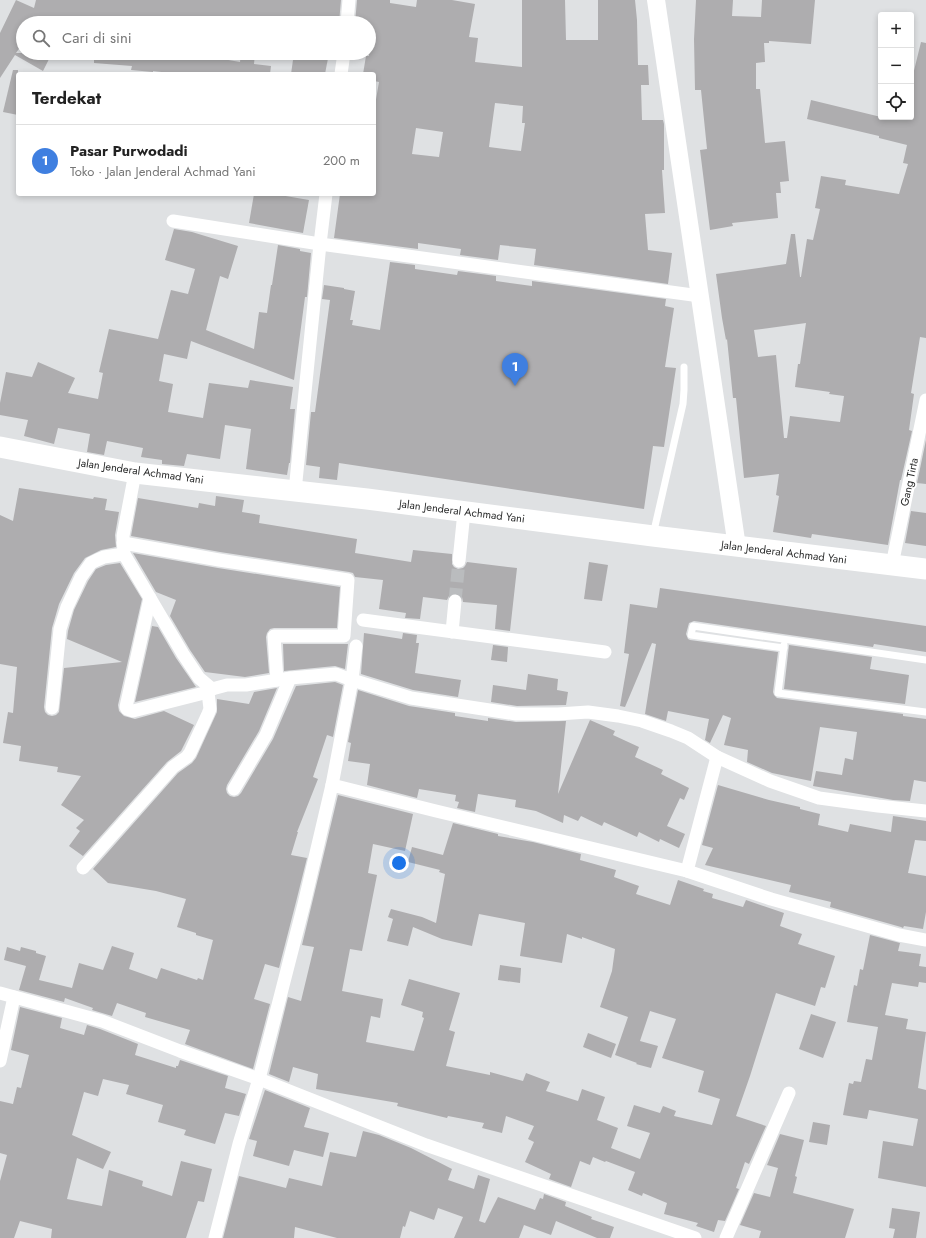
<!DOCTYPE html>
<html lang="id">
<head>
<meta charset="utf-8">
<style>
  body { margin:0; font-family:Jost,sans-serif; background:#f6f6f6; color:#222 }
  .controls { position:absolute; right:12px; top:12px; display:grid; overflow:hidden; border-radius:4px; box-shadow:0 2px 6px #0003 }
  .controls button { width:36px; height:36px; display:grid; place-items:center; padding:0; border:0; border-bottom:1px solid #e0e0e0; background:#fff; color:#222; font:20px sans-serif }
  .you { position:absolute; left:399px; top:863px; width:14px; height:14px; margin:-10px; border:3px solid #fff; border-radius:50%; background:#1a73e8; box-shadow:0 0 0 6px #1a73e833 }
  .badge { display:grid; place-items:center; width:26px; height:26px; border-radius:50%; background:#2563eb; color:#fff; font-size:13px; font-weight:700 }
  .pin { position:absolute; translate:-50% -33px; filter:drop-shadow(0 1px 2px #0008) }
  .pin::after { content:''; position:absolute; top:21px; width:14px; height:12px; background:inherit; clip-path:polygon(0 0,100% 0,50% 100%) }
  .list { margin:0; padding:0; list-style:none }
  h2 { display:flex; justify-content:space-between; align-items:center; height:52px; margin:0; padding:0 16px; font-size:17px }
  h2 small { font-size:13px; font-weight:400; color:#767676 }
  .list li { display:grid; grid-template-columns:26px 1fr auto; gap:12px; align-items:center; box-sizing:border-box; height:72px; padding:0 16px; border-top:1px solid #e0e0e0 }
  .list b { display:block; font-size:15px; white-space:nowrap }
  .list p { margin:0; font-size:13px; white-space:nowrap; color:#767676 }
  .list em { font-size:13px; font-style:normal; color:#767676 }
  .icon { flex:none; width:22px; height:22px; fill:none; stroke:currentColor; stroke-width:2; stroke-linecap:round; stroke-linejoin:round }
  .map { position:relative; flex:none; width:926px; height:1238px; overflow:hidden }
  .search { position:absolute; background:#fff; box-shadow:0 2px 6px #0003; left:16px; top:16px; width:360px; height:44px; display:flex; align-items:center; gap:10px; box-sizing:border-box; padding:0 14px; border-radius:22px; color:#767676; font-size:15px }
  .panel { position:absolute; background:#fff; box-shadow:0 2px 6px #0003; left:16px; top:72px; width:360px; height:124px; border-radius:4px }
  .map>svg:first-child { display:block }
  .building { fill:#aeadaf; fill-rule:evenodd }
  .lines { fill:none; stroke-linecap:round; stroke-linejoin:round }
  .street-tunnel { stroke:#babcbe; stroke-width:13; stroke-dasharray:13 6; stroke-linecap:butt }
  .lane { stroke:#fff; stroke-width:7 }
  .street { stroke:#fff; stroke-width:13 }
  .secondary { stroke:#fff; stroke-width:18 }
  .primary { stroke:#fff; stroke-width:21 }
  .labels { text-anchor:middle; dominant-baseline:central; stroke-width:3.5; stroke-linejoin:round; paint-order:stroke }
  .street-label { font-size:11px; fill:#282929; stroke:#fff }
</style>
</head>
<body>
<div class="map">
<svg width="926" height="1238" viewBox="0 0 926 1238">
  <rect width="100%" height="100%" fill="#dfe1e3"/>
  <!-- building -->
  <g class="building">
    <path d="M16 0 34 8 36 0H341L339 23H277L220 17 219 23H131L108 21 107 23H23V43L16 53H42L50 57 43 71 15 55 0 78V33Z"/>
    <path d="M357 0H390V3L416 7 417 0H452L475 4 469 37 478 38 475 62 522 67V0H565L566 40H598V0H635L637 20 638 65H648L649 85H641L642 120H663L664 124V170H662L665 213 645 214 648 250 672 253 668 284 534 265 536 249 500 245 498 260 460 255 461 249 418 243V249L334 238 340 194H374V111L379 82 374 81V74H363L366 56H369V23H355ZM495 103 523 106 522 123H525L521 151 489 147ZM416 128 443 132 439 157 412 154Z"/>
    <path d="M696 0H733L732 16 761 17 762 0H815L811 44 769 41V43H764L765 62 756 63V89H760L765 143 785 141 789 181 780 182 781 193H776L778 218 732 223 733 226 710 230 700 150 707 149 701 90H695L694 39Z"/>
    <path d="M921 42 926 43V338L920 337 911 393 914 394 909 430 912 431 901 480H900L888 545 812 534 811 538 773 532 779 496 776 495 779 474 744 478 736 398H733L727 339 726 340 722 318 716 274 786 264 791 234H795L800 277H801L807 239 813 240 820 209 815 208 821 176 846 180 845 185 899 194 908 164 903 163 907 145 879 138V136L807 119 811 100 881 117H911V83ZM806 323 800 364H798L795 387 830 392 829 394 844 396 840 422 790 416 787 438H784L776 355 758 357 754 330Z"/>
    <path d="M94 53H212L211 57 240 62 241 53H255L254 64 271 66 270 74H178L153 71V72L131 70 132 66 94 63Z"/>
    <path d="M294 53H329L325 74H291Z"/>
    <path d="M13 70H18V115L3 112Z"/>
    <path d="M254 194H274L309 200 303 233 249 223Z"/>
    <path d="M174 229 192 232 238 246 228 279 220 276 206 330 254 349 259 312 267 313 271 285H272L278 245 300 249V251L311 253 307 297H305L294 380 191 341 187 359 164 354 159 381 173 384 168 412 203 418 209 383 248 388 250 380 293 387 290 409H295L290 463H289L287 475 246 469 251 429 225 425 220 459 187 454 184 466 162 464V460L141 457 143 448 107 441 104 455 87 452 90 434 58 428 54 444 24 436 28 420 0 415V403L6 372 32 377 38 362 75 378 68 393 98 399 103 373 99 372 109 329 158 339 171 290 188 294 195 269 165 260Z"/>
    <path d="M390 262 415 265V269L457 275 458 271 496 276V281L532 286V281L666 299 665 306 674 308 665 367 676 368 664 447 653 446 644 509 339 463 337 480 319 478 320 467 306 465 311 412H315L330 300 322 299 324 285 344 288V289L355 291 350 320H353L352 325 380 330Z"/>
    <path d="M926 440V484L917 483Z"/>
    <path d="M19 488 93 499 94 497 107 499 105 510 119 512 115 535 116 547 101 550 85 558 74 573 59 604 52 628 44 707 45 712 48 715 52 716 56 715 59 712 64 668 122 662 67 639 68 631 74 610 88 581 96 569 106 565 120 563 142 599 118 705 119 711 124 716 135 719 164 711 194 725 181 751 167 762 83 856 69 846 80 831 76 828 84 820 61 805 81 776 57 772 58 767 19 761 21 746 3 743 8 712 13 713 17 667 0 664V515L13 521Z"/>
    <path d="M216 496 244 500 242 512 260 515 259 523 357 539 355 553 411 562 413 550 452 554V564L454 567 458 569 463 568 465 566 467 562 517 568 510 631 495 629 497 605 463 602 462 597 460 595 456 593 451 594 449 596 447 600 423 597 420 619 405 618 406 613 379 609 383 580 355 577 353 573 349 572 220 552 131 536 138 498 198 508 199 503 215 506Z"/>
    <path d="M911 511 926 513V546L905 543Z"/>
    <path d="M133 553 218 568 340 587 337 628H274L270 629 267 633 266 637 269 673 245 677 205 672 190 650 170 616 176 600 156 592Z"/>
    <path d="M589 562 608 565 602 601 584 599Z"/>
    <path d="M660 588 926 626V652L874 644 873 647 694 621 689 623 686 634 688 639 690 640 778 652 773 692 774 695 777 698 903 714V716L926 719V782L914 780 910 801 893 800 813 786 816 771 842 775 845 758 853 760 857 732 820 727 811 781 772 773 747 762 748 750 724 745 731 718 723 715 710 743 705 740 709 719 668 711 666 721 645 714 656 644 652 643 625 707 620 706 629 654 624 653 630 604 657 608Z"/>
    <path d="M152 626 158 627 176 658 196 687 135 702Z"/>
    <path d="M364 633 402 639 403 633 417 635 416 643H419L415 673 461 680 458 697 413 690 361 674Z"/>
    <path d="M283 644H348L345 669 335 666 284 671Z"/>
    <path d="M493 645 508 647 507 662 491 660Z"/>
    <path d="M789 645 872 657 870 669 909 675 905 704 784 689Z"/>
    <path d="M528 674 558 679 557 690 568 692 566 705 517 706 491 702 493 685 526 690Z"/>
    <path d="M335 682 343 685 333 737 327 735 313 777 318 779 297 832H298L291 855 307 858 296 902 279 968 265 964 254 999 270 1004 253 1069 185 1044 190 1030 145 1017 146 1013 117 1003 112 1016 92 1010 93 1008 65 998 64 1002 19 990 26 966 4 960 7 947 20 951 21 947 36 951V953L46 956 39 980 72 988 79 963 103 970 112 946 134 953 129 969 157 979 161 968 197 980 198 978 203 980 213 940 196 935V933L177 927 186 899 156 891 108 883 93 869 178 773 192 763 196 758 217 712V699L249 704 254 692 277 688 259 731 227 785 226 789 227 793 230 796 234 797 238 796 241 793 273 739 296 686Z"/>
    <path d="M358 690 409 706 455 713V716L488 721V718L516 722 566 721 558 794 590 720 615 731 613 735 639 747 635 757 663 770 661 774 689 788 684 800 680 798 667 826 685 834 679 848 660 839 659 842 639 832 637 837 604 822 602 826 581 816 578 821 564 815 563 823 536 811 515 807 516 800 478 794 475 812 457 808 459 802 455 801 456 795 419 789 417 798 367 785 370 764 348 761 351 743 348 742Z"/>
    <path d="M718 785 769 800 800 807V809L820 814 818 825 848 832 850 824 891 832 893 816 926 821V841L915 840 908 873 926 876V912L923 929 904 926 903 928 901 927 830 907 831 902 789 892 791 885 705 865 713 848 702 845Z"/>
    <path d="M338 795 413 814 405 851 373 844 368 873 377 875 362 951 350 949 342 991 383 999 380 1018 371 1016 366 1042 414 1051 424 1018 422 1017 423 1012 401 1005 409 979 460 993 449 1030 455 1032 446 1066 490 1075V1072L523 1081 526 1073 550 1082 546 1091 578 1101 582 1089 605 1097 597 1120 618 1128 611 1148 640 1159 650 1133 627 1126 634 1105 660 1113 663 1106 676 1111 674 1116 712 1125 720 1099 698 1092 704 1071 662 1058 676 1019 650 1011 640 1041 658 1046 651 1068 636 1064 637 1063 615 1055 628 1017 600 1007 612 971 615 949 582 937V939L567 934 562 963 520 956 525 923 479 914 472 946 442 939 413 927 408 946 387 941 393 919 388 917 391 909 422 917 436 923 445 874 439 872 440 870 408 862 412 847 443 855 453 823 498 834V836L533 842 581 854 580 860 616 870 614 877 639 886 636 894 670 905 678 880 704 889 703 891 713 894 712 898 743 907 746 900 784 913 780 926 802 934 798 944 835 956 825 988 821 987 815 1006 776 993 750 1076 736 1116 766 1126 749 1164 745 1162 736 1188 739 1189 725 1221 718 1220 714 1232 696 1226 698 1223 664 1214 667 1203 643 1193 642 1196 628 1190 635 1172 606 1161 605 1162 593 1157 590 1165 580 1161 571 1187 549 1179 551 1174 525 1162 534 1142 528 1139 534 1126 506 1116 502 1133 482 1128 484 1123 448 1116 447 1118 397 1106 398 1103 316 1089 318 1074 293 1067 289 1082 269 1074 288 997 301 1001 314 947 302 945Z"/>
    <path d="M870 935 900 943 898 951 921 954 919 966 926 967V983L919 982 918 987 892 983 885 1015 908 1019 906 1029 926 1032 918 1088 926 1090V1187L878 1178 883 1141 913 1146 918 1119 869 1110 867 1119 843 1115 849 1083 853 1084 854 1081 861 1082 866 1059 872 1060 878 1027 847 1022 854 985 857 986 860 969 863 970Z"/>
    <path d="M500 965 521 968 520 983 498 980Z"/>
    <path d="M20 1007 62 1018 60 1028 84 1035 87 1025 100 1029 138 1044 135 1055 176 1068V1066H178L180 1060 228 1076 225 1088 246 1094 239 1116 225 1113 215 1144 184 1135 186 1130 158 1122 163 1105 126 1094 129 1085 103 1079 98 1096 84 1092 72 1135 111 1152 103 1169 77 1158 67 1199 102 1206 109 1170 143 1181 142 1186 172 1196 181 1161 212 1169 204 1202 198 1201 186 1238H51L52 1229 20 1221 14 1238H0V1181L7 1155 0 1153V1101L13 1104 17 1087 21 1088 29 1055 11 1050Z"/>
    <path d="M811 1014 836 1022 823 1058 799 1049Z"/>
    <path d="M588 1033 616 1044 611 1058 583 1047Z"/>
    <path d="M265 1090 310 1108 304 1127 329 1133 323 1157 294 1150 289 1166 253 1156 257 1141 249 1139Z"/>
    <path d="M813 1122 830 1125 827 1145 809 1142Z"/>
    <path d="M363 1131 379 1135 411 1148 452 1169 448 1180 474 1189 478 1175 490 1179 479 1221 485 1223 498 1197 535 1210 540 1198 543 1199 544 1194 566 1202 565 1206 592 1217 591 1219 614 1227 610 1238H597L556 1221 551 1235 524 1225 519 1238H454L463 1217 438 1208 434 1220 410 1211 405 1227 403 1226 400 1238H337L295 1227 294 1238H223L239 1176 286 1188 289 1178 322 1186 330 1152 356 1157Z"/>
    <path d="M780 1134 804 1140 795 1176 797 1177 793 1193 854 1209 845 1238H759L761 1231 740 1225 754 1193 770 1197 778 1168 767 1165Z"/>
    <path d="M892 1208 920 1212 916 1238H893L895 1229 889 1228Z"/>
  </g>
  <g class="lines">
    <!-- street-tunnel -->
    <path class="street-tunnel" d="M455 601 459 561"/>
    <!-- lane -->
    <g class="lane">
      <path d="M653 535 683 404 684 390V367"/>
      <path d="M784 645 778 693 926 712"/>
      <path d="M784 648 691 635 693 626 926 660"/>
    </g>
    <!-- street -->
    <g class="street">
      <path d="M347 23 349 0"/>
      <path d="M341 74 344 53"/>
      <path d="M173 221 320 244 700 296"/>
      <path d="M135 473 123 536 124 554 183 654 199 678 212 689 227 685H246L290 678 336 674 352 680 411 698 516 714H558L588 712 618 716 642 721 671 731 688 738 717 757 770 781 819 798 878 806 926 811"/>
      <path d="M295 491 320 244 326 194"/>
      <path d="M123 543 219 560 348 580 344 636H274L277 680"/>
      <path d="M459 561 464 512"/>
      <path d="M892 565 926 400"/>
      <path d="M150 598 126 707 127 709 133 711 208 692"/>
      <path d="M363 620 605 652"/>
      <path d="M452 632 455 601"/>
      <path d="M52 708 60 629 67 607 81 577 91 563 97 560 104 557 124 554"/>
      <path d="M332 785 436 811 687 871 771 899 899 935 926 940"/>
      <path d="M234 789 266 735 290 678"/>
      <path d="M83 868 173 767 187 757 190 753 208 714 210 709 208 692 212 689"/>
      <path d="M687 871 717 757"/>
      <path d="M0 993 102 1021 180 1051 259 1079 426 1145 695 1238"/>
      <path d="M0 1061 14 997"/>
      <path d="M215 1238 239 1144 259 1079 304 904 332 785 352 680 356 646"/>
      <path d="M726 1238 789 1093"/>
    </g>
    <!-- secondary -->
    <path class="secondary" d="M656 0 737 547"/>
    <!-- primary -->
    <path class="primary" d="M0 447 135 473 367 499 653 536 926 569"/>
  </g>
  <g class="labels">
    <!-- street labels -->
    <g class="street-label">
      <text transform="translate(141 471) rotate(8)">Jalan Jenderal Achmad Yani</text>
      <text transform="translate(909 482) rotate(-78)">Gang Tirta</text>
      <text transform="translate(462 511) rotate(7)">Jalan Jenderal Achmad Yani</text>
      <text transform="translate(784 552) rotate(7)">Jalan Jenderal Achmad Yani</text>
    </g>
  </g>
</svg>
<div class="controls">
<button>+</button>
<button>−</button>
<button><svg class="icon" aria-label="locate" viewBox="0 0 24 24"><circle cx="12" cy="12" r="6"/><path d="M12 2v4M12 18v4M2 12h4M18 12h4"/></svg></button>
</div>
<div class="you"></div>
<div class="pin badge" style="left:515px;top:386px;background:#3f7fe0">1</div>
<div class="search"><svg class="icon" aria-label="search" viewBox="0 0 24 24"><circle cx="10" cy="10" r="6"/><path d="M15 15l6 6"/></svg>Cari di sini</div>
<section class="panel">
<h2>Terdekat<small></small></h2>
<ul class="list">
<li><span class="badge" style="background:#3f7fe0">1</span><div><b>Pasar Purwodadi</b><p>Toko · Jalan Jenderal Achmad Yani</p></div><em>200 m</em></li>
</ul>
</section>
</div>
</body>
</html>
